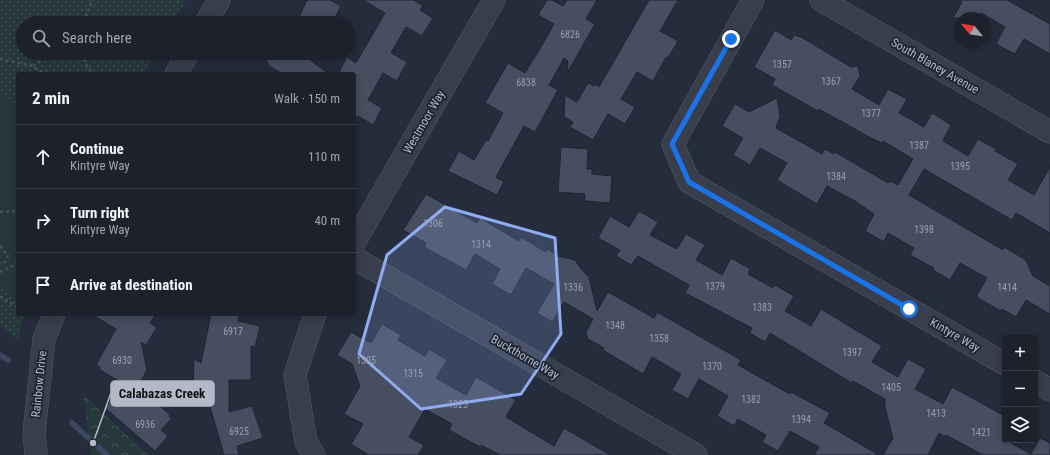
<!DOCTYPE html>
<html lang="en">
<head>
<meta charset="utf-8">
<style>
  body { margin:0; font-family:"Roboto Condensed",sans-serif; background:#252934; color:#f1f3f6 }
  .controls { position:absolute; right:12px; bottom:12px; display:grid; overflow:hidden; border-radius:4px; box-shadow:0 2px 10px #0003 }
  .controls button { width:36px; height:36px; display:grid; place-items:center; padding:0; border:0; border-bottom:1px solid #3a3e48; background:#1c212c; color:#f1f3f6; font:20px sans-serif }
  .compass { position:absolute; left:954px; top:12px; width:36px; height:36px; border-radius:50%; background:#1c212c; box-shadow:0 2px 10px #0003; rotate:300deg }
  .stop { position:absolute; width:12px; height:12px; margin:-9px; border:3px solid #1a73e8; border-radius:50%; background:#fff }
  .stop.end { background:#1a73e8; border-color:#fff; box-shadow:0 1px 4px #0008 }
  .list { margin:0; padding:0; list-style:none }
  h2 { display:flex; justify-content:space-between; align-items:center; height:52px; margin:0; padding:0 16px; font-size:17px }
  h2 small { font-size:13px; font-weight:400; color:#a0a3a9 }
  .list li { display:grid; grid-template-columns:26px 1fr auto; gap:12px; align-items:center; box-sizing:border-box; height:64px; padding:0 16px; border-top:1px solid #3a3e48 }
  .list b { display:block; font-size:15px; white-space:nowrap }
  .list p { margin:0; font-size:13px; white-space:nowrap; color:#a0a3a9 }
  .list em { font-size:13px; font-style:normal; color:#a0a3a9 }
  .icon { flex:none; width:22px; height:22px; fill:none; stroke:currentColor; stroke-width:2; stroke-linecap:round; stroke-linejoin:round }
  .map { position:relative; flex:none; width:1050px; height:455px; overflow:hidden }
  .search { position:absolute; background:#1c212c; box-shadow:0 2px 10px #0003; left:16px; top:16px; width:340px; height:44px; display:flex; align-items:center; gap:10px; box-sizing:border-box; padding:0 14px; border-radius:22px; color:#a0a3a9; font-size:15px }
  .panel { position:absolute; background:#1c212c; box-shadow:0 2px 10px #0003; left:16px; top:72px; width:340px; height:244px; border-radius:4px }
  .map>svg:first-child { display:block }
  .forest { fill:url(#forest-crowns) }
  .park { fill:url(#park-dots) }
  .pitch { fill:#27383c }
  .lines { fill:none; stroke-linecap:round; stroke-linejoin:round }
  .stream { stroke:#3b4863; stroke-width:5.5 }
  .building { fill:#464f60; stroke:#1f2532 }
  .minor-casing { stroke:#565c69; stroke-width:23 }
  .tertiary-casing { stroke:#565c69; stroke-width:23 }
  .path { stroke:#445559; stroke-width:2.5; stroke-dasharray:3 3; stroke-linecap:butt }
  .minor { stroke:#383e4b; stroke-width:22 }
  .tertiary { stroke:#383e4b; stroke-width:22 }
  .route { stroke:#1a73e8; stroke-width:5 }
  .marked { fill:#8fabf1; fill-opacity:0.2; stroke:#8fabf1; stroke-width:3; stroke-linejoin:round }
  .labels { text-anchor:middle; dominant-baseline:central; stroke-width:3.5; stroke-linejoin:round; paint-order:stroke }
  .number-label { font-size:10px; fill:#989ead }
  .street-label { font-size:12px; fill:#b4b9c7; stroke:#1d2330 }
  .leader { fill:none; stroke:#b4b9c7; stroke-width:1.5 }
  .callout-dot { fill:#b4b9c7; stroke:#1d2330; stroke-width:1.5 }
  .callout { fill:#b4b9c7; stroke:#b4b9c7; stroke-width:1.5 }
  .callout-label { font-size:13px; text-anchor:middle; font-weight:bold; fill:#111 }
</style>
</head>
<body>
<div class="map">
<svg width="1050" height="455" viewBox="0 0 1050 455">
  <defs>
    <pattern id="forest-crowns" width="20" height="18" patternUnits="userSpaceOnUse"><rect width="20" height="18" fill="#27383c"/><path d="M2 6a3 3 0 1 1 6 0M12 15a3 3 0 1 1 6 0" fill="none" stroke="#445357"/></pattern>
    <pattern id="park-dots" width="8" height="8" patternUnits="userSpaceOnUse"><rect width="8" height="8" fill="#27383c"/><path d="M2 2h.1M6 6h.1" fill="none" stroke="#445357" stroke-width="1.8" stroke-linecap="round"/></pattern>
  </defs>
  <rect width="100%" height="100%" fill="#252c3b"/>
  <!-- forest -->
  <path class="forest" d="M83 394 148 455H91Z"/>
  <!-- park -->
  <path class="park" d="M0 0H186L173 23H23V53H155L143 74H18V314H24L18 340 0 325Z"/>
  <!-- pitch -->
  <path class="pitch" d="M0 93 18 104V301L0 282Z"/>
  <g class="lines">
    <!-- stream -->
    <g class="stream">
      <path d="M0 355 8 360"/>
      <path d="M72 423 107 455"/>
    </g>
  </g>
  <!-- building -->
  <g class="building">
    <path d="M307 0H330L341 6 332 23H296Z"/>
    <path d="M363 0H414L423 6 420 10 433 18 422 36 406 27 391 53 407 62 397 81 383 73 368 100 382 108 373 125 358 116 354 123V74H338L347 57 356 63 385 13Z"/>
    <path d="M547 0H552L563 6 567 0H597L586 19 595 24 567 73 568 61 564 58 549 85 558 90 535 132 524 126 496 177 504 182 497 195 448 171 459 151 474 160 486 140 488 141 503 113 485 103 508 63 525 73 538 52 554 24 538 15Z"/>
    <path d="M649 0H678L660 31 678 41 668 58 666 57 653 81 637 72 621 99 635 107 625 124 608 114 593 140 570 127 573 122 564 117 565 95 577 102 588 83 594 86 595 84 599 87Z"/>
    <path d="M958 0H1007L1050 24V54L1024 39 1015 54 996 44 1005 27 981 13 978 18H953L962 2Z"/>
    <path d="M775 30 791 40 794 35 801 37 851 67 858 66 860 76 852 89 879 105 888 89 907 99 899 113 924 127 932 113 951 125 943 141 968 156 978 139 996 149 995 151 1018 164 1008 180 1034 195 1050 167V233L1016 213 1012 220 924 169 909 195 1003 250 1004 247 1026 260 1033 276 1050 286V314L1026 300 1016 317 1002 309 1001 311 978 298 977 295 987 278 960 263 950 280 933 270 934 268 910 255 914 248 888 233 884 242 865 231 874 214 855 201 827 186 817 204 777 180 787 163 760 148 750 165 733 155 743 138 722 126 735 104 749 112 777 98 780 116 776 128 822 154 825 149 834 154 835 152 888 183 890 181 898 185 913 159 883 141 882 143 873 139 819 109 818 111 772 85 775 79 754 67Z"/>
    <path d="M272 53H315L310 60 329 74H283L269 66 264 55Z"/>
    <path d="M561 147 588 149 587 169H592V174L612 176 610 203 585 201V194L558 192Z"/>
    <path d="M426 194 477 223 480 218 519 241 521 237 546 252 548 249 558 256 575 260 581 269 589 277 597 311 608 292 654 318 657 312 741 360 738 365 761 378 790 394 791 392 830 413 824 423 879 455H814L819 447 790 431 778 451 762 442 766 435 738 419 734 426 717 416 728 396 699 379 688 399 672 390 681 374 652 357 643 374 603 350 604 348 588 339 586 332 593 319 564 302 552 322 537 313 554 284 526 268 511 295 492 284 500 269 475 254 466 270 424 247 426 243 403 230Z"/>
    <path d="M639 211 658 222 650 235 677 249 686 234 705 245 696 260 722 275 731 258 750 269 748 274 773 288 775 285 794 296 785 311 811 326 821 309 882 346 872 362 898 377 908 359 926 369 915 389 943 404 952 387 1005 416V440L1031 454 1040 438 1050 443V455H983L946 435 945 437 939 433 928 455H883L893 438 885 407V399L853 381 852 383 770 333 765 342 750 333 752 328 685 293 689 285 638 256 631 265 616 256 620 250 598 238 610 216 629 227Z"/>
    <path d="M91 314H156L150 323 157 327 146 345 141 342 147 370 138 386 170 415 169 416 171 419 161 430 168 436 155 451 105 408 125 385 99 369 100 367 96 365 116 329Z"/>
    <path d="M211 314H239L238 321 260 326 255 347 251 346V380H229V412L252 406 263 438 237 446 239 455H224L209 403H198V389H193L194 359 201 363Z"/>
    <path d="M382 324 401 335 398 340 425 356 429 349 447 360 436 378 466 395 476 377 516 400 506 417 554 446 564 428 610 455H500L481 445 480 447 449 430 452 424 425 409 409 437 424 445 418 455H369L351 444 363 424 344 414 360 386 352 364 337 355 351 332 371 343Z"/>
  </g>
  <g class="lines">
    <defs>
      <g id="minor">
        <path d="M753 0 673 144 689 182 1005 364"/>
        <path d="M354 243 494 0"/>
        <path d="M354 258 696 455"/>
        <path d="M1035 381 1050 390"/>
        <path d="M314 455 306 442 295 375 315 314"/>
      </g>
      <g id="tertiary">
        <path d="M821 0 1050 132"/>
        <path d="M206 23 219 0"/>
        <path d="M176 74 188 53"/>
        <path d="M36 455 34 433 44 339 54 314"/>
      </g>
    </defs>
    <!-- minor casing -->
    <use href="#minor" class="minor-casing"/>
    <!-- tertiary casing -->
    <use href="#tertiary" class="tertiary-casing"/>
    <!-- path -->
    <g class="path">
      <path d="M84 23 92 0"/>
      <path d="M82 53 86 65 93 74"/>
      <path d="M0 59 33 66 39 71 53 74"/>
      <path d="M33 66 52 53"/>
      <path d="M0 212 18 211"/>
      <path d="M0 246 8 256 5 262 0 263"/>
      <path d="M0 272 17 264 18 233"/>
      <path d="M0 296 17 307"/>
    </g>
    <!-- minor -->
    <use href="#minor" class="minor"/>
    <!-- tertiary -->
    <use href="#tertiary" class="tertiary"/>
  </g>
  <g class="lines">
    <!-- route -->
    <path class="route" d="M731 39 672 144 689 182 909 309"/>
  </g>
  <!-- marked area -->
  <path class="marked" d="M445 207 555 238 561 334 521 394 421 409 359 354 387 255Z"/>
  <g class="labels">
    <!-- number labels -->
    <g class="number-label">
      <text x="570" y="34">6826</text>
      <text x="782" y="64">1357</text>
      <text x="831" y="81">1367</text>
      <text x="526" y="82">6838</text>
      <text x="871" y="113">1377</text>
      <text x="919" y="145">1387</text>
      <text x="960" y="166">1395</text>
      <text x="836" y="176">1384</text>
      <text x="433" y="223">1306</text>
      <text x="924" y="229">1398</text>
      <text x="481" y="244">1314</text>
      <text x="715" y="286">1379</text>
      <text x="573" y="287">1336</text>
      <text x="1007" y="287">1414</text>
      <text x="762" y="307">1383</text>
      <text x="615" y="325">1348</text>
      <text x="233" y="331">6917</text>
      <text x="659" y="338">1358</text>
      <text x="852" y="352">1397</text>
      <text x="122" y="360">6930</text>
      <text x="366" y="360">1305</text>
      <text x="712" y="366">1370</text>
      <text x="413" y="373">1315</text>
      <text x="891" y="387">1405</text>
      <text x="751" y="399">1382</text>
      <text x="458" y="404">1325</text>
      <text x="936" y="413">1413</text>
      <text x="801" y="419">1394</text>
      <text x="145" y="424">6936</text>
      <text x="239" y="431">6925</text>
      <text x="981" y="432">1421</text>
    </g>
    <!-- street labels -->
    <g class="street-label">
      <text transform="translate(935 66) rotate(30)">South Blaney Avenue</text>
      <text transform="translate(424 122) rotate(-60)">Westmoor Way</text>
      <text transform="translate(955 335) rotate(30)">Kintyre Way</text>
      <text transform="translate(525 357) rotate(30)">Buckthorne Way</text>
      <text transform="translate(39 384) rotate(-84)">Rainbow Drive</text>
    </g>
  </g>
  <!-- callouts -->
  <path class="leader" d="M93 443L111 393"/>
  <circle class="callout-dot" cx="93" cy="443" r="4"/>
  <rect class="callout" x="111" y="381" width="103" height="25" rx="4"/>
  <g class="callout-label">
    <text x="162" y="398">Calabazas Creek</text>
  </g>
</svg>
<div class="controls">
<button>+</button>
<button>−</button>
<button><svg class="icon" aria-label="layers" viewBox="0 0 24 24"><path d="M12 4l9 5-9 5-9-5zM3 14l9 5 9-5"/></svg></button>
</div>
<svg class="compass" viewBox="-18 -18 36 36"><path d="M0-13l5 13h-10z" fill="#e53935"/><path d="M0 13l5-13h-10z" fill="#a0a3a9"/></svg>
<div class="stop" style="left:909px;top:309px"></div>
<div class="stop end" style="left:731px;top:39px"></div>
<div class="search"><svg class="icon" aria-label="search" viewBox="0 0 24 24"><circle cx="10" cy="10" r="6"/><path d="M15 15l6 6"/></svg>Search here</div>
<section class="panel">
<h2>2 min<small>Walk · 150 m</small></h2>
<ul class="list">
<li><svg class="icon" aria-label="ahead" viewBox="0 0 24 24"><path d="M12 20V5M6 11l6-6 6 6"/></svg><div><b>Continue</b><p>Kintyre Way</p></div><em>110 m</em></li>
<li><svg class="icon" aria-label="right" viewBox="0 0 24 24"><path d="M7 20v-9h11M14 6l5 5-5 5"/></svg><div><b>Turn right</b><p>Kintyre Way</p></div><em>40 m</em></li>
<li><svg class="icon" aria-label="arrive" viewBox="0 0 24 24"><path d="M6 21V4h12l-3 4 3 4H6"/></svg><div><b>Arrive at destination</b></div></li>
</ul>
</section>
</div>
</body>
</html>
